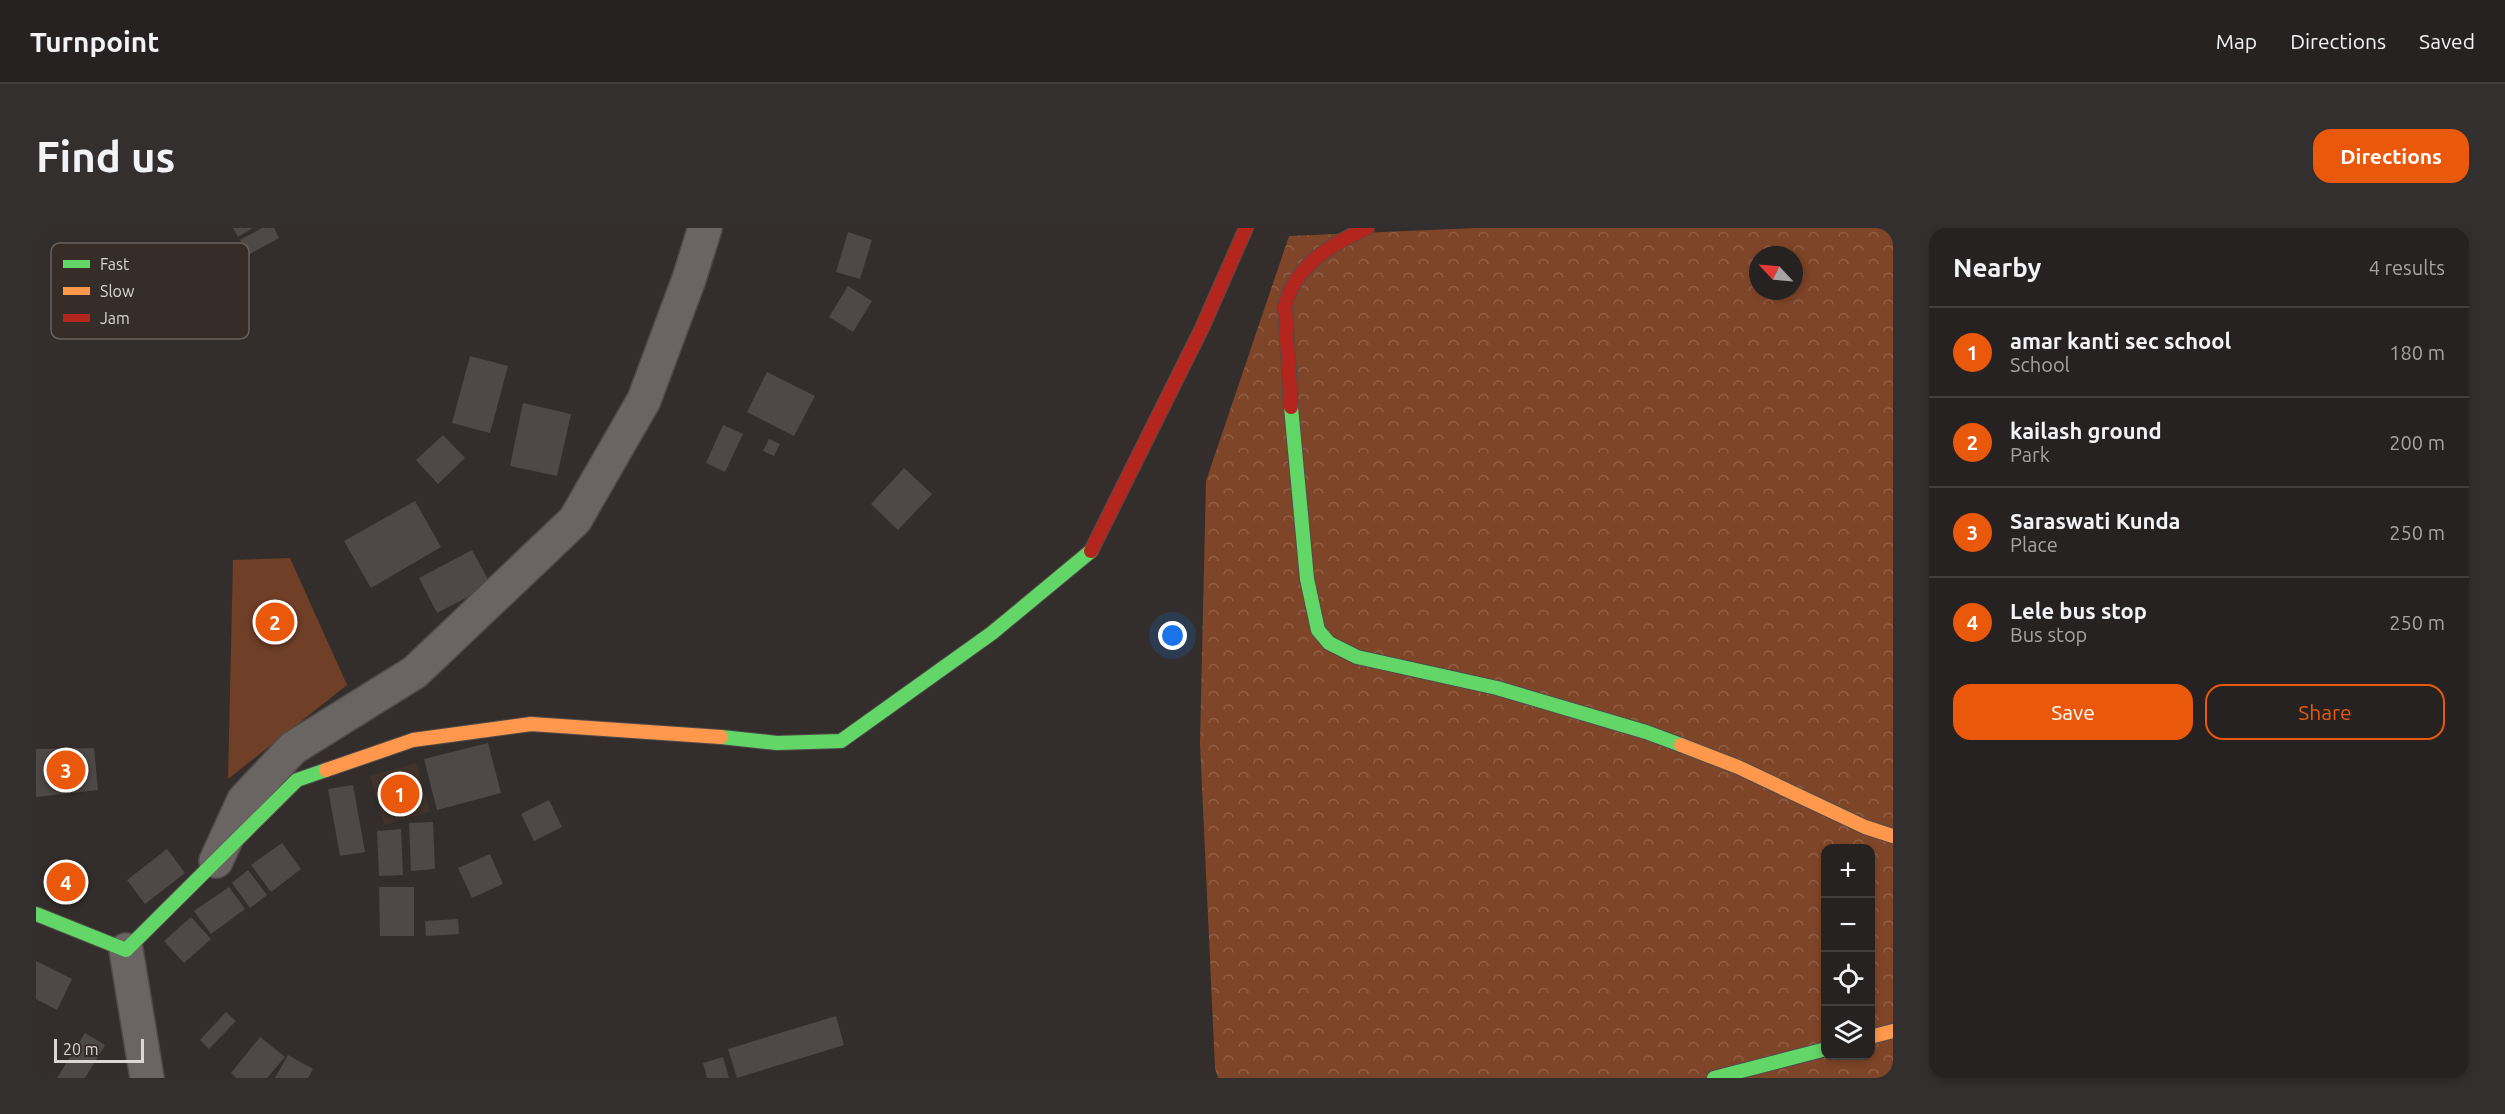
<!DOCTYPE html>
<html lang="en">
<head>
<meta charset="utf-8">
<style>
  body { margin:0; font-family:Ubuntu,sans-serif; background:#322f2e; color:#f1f3f6 }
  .controls { position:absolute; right:18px; bottom:18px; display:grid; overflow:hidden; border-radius:12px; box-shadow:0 3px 9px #0003 }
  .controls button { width:54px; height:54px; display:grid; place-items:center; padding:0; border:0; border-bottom:2px solid #423f3f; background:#262221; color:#f1f3f6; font:30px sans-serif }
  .compass { position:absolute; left:1713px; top:18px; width:54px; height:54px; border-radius:50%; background:#262221; box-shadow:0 3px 9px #0003; rotate:296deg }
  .scale { position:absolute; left:18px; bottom:15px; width:90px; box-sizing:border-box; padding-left:6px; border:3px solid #dcd6d4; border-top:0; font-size:16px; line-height:21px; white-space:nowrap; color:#dcd6d4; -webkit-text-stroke:4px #362d29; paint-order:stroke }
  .you { position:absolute; left:1137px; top:408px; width:21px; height:21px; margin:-15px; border:4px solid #fff; border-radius:50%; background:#1a73e8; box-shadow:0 0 0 9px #1a73e833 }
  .badge { display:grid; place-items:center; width:39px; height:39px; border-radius:50%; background:#ea580c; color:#fff; font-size:20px; font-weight:700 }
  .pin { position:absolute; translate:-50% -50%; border:3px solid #fff; box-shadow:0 2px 6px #0006 }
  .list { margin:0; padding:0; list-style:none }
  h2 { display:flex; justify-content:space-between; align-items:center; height:78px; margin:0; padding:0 24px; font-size:26px }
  h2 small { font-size:20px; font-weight:400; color:#a4a4a5 }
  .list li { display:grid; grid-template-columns:39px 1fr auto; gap:18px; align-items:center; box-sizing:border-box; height:90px; padding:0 24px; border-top:2px solid #423f3f }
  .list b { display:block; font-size:22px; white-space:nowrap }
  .list p { margin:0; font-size:20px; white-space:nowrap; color:#a4a4a5 }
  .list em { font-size:20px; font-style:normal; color:#a4a4a5 }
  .actions { display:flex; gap:12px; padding:18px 24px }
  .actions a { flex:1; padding:14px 0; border:2px solid #ea580c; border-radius:18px; text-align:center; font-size:21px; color:#ea580c }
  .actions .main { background:#ea580c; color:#fff }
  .icon { flex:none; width:33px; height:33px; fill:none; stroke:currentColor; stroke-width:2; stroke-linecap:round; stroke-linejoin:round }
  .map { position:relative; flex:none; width:1857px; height:850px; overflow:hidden; border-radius:18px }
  header { display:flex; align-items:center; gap:36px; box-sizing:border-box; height:84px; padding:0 30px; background:#262221; border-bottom:2px solid #423f3f }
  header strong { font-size:28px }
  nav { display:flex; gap:33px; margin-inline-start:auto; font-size:21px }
  .intro { display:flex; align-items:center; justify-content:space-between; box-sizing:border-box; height:144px; padding:0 36px }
  h1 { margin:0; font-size:42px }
  .button { padding:15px 27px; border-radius:18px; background:#ea580c; color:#fff; font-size:21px; font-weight:700 }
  main { display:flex; gap:36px; padding:0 36px }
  aside { flex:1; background:#262221; border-radius:18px; box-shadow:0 3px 9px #0003 }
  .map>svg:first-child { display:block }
  .built { fill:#41332c }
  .forest { fill:url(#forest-crowns); fill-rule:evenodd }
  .park { fill:#703f27 }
  .building { fill:#4e4847 }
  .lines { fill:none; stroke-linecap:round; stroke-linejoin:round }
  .street-casing { stroke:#514c4a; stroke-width:36 }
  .fast-casing { stroke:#514c4a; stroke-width:16 }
  .slow-casing { stroke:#514c4a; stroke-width:16 }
  .jam-casing { stroke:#514c4a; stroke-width:16 }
  .street { stroke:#6a6563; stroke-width:33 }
  .fast { stroke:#63d668; stroke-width:14 }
  .slow { stroke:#ff974d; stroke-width:14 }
  .jam { stroke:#b3261e; stroke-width:14 }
  .key { fill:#362d29; stroke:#68605c; stroke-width:1.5 }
  .key-label { font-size:16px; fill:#dcd6d4 }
</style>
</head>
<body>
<header>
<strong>Turnpoint</strong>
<nav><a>Map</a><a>Directions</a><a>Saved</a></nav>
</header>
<div class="intro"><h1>Find us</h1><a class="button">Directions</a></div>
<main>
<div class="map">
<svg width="1857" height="850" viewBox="0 0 1857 850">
  <defs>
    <pattern id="forest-crowns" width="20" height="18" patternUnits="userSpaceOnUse" patternTransform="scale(1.5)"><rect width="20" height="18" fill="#7f4528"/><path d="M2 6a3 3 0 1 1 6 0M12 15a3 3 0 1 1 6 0" fill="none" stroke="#915f46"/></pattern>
  </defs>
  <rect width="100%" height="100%" fill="#332e2c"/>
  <!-- built -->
  <path class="built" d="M380 535 394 584 348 597 334 548Z"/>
  <!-- forest -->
  <path class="forest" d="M1440 0H1857V850H1182L1179 840 1164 515 1170 253 1253 8ZM1722 27H1758V63H1722ZM1790 620H1834V828H1790Z"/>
  <!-- park -->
  <path class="park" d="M254 330 311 457 192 551 197 332Z"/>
  <!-- building -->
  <g class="building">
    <path d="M197 0H217L202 9Z"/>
    <path d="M226 0H238L243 10 212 27 204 12Z"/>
    <path d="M812 4 836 12 824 51 800 44Z"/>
    <path d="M812 58 836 73 817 104 793 89Z"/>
    <path d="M434 128 472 138 454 205 416 195Z"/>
    <path d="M731 144 779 168 758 208 711 184Z"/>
    <path d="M487 175 535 186 521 248 474 238Z"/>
    <path d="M687 197 707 206 689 244 670 235Z"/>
    <path d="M407 207 429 230 402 256 380 232Z"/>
    <path d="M733 211 744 216 738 228 727 223Z"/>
    <path d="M868 240 896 266 862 302 835 276Z"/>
    <path d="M379 273 405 319 335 360 308 313Z"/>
    <path d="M436 322 455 357 401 385 383 350Z"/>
    <path d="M452 515 465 565 401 582 388 531Z"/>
    <path d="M58 520 62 562 0 569V521Z"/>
    <path d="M317 557 329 624 304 628 292 561Z"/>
    <path d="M513 572 526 599 498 613 485 586Z"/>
    <path d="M397 594 399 641 375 643 373 595Z"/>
    <path d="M365 601 367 647 343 648 341 603Z"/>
    <path d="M246 615 265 641 235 664 215 637Z"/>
    <path d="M131 621 149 645 109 676 91 652Z"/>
    <path d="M454 626 467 656 436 670 422 640Z"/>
    <path d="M212 642 231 667 214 680 196 655Z"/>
    <path d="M193 659 209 681 175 706 158 683Z"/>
    <path d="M343 659H378V708H344Z"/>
    <path d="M155 689 175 711 148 735 128 713Z"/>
    <path d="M422 691 423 706 390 708 389 693Z"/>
    <path d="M0 733 36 751 21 782 0 771Z"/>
    <path d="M190 784 200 793 173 821 164 812Z"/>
    <path d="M800 788 808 817 701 850 692 821Z"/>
    <path d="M49 805 69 817 49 850H21Z"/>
    <path d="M224 809 249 829 231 850H200L195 845Z"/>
    <path d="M252 827 277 841 272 850H239Z"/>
    <path d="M687 829 693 850H671L667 835Z"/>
  </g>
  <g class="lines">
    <defs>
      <g id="street">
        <path d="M180 633 208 572 257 520 379 444 539 292 608 172 653 51 669 0"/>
        <path d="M90 722 111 850"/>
      </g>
      <g id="fast">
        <path d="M1255 179 1271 351 1282 402 1293 415 1321 429 1461 460 1610 504 1645 517"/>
        <path d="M685 509 741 515 805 513 956 405 1055 323"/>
        <path d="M0 686 90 722 261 552 290 542"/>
        <path d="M1678 850 1790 821"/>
      </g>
      <g id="slow">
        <path d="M1645 517 1702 539 1829 599 1857 608"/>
        <path d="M290 542 377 512 495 496 685 509"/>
        <path d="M1834 809 1857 803"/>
      </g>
      <g id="jam">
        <path d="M1255 179 1249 78C1259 38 1295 16 1331 0"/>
        <path d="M1055 323 1166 100 1210 0"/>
      </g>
    </defs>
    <!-- street casing -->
    <use href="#street" class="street-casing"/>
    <!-- fast casing -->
    <use href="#fast" class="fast-casing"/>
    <!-- slow casing -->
    <use href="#slow" class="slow-casing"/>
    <!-- jam casing -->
    <use href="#jam" class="jam-casing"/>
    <!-- street -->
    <use href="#street" class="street"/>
    <!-- fast -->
    <use href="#fast" class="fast"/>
    <!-- slow -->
    <use href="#slow" class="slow"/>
    <!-- jam -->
    <use href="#jam" class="jam"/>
  </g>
  <!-- legend -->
  <rect x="15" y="15" width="198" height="96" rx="9" class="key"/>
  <rect x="27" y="32" width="27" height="8" fill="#63d668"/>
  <rect x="27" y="59" width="27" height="8" fill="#ff974d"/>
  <rect x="27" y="86" width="27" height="8" fill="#b3261e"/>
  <g class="key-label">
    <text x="64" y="42">Fast</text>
    <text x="64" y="69">Slow</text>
    <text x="64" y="96">Jam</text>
  </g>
</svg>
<div class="controls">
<button>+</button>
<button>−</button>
<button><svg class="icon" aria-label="locate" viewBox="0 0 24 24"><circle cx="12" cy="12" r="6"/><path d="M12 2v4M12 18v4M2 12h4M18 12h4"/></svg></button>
<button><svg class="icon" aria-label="layers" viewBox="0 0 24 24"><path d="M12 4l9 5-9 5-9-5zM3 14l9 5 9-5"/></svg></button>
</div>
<svg class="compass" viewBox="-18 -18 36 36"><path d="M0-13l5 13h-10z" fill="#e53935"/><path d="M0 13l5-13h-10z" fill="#a4a4a5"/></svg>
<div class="scale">20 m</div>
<div class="you"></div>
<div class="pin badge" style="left:364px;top:566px">1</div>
<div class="pin badge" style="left:239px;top:394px">2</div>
<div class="pin badge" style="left:30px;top:542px">3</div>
<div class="pin badge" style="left:30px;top:654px">4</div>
</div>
<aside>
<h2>Nearby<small>4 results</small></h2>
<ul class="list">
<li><span class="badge">1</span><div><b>amar kanti sec school</b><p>School</p></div><em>180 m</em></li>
<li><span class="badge">2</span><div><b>kailash ground</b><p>Park</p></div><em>200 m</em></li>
<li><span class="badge">3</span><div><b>Saraswati Kunda</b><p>Place</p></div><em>250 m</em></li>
<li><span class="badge">4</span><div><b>Lele bus stop</b><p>Bus stop</p></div><em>250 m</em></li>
</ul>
<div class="actions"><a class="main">Save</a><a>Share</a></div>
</aside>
</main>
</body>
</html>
